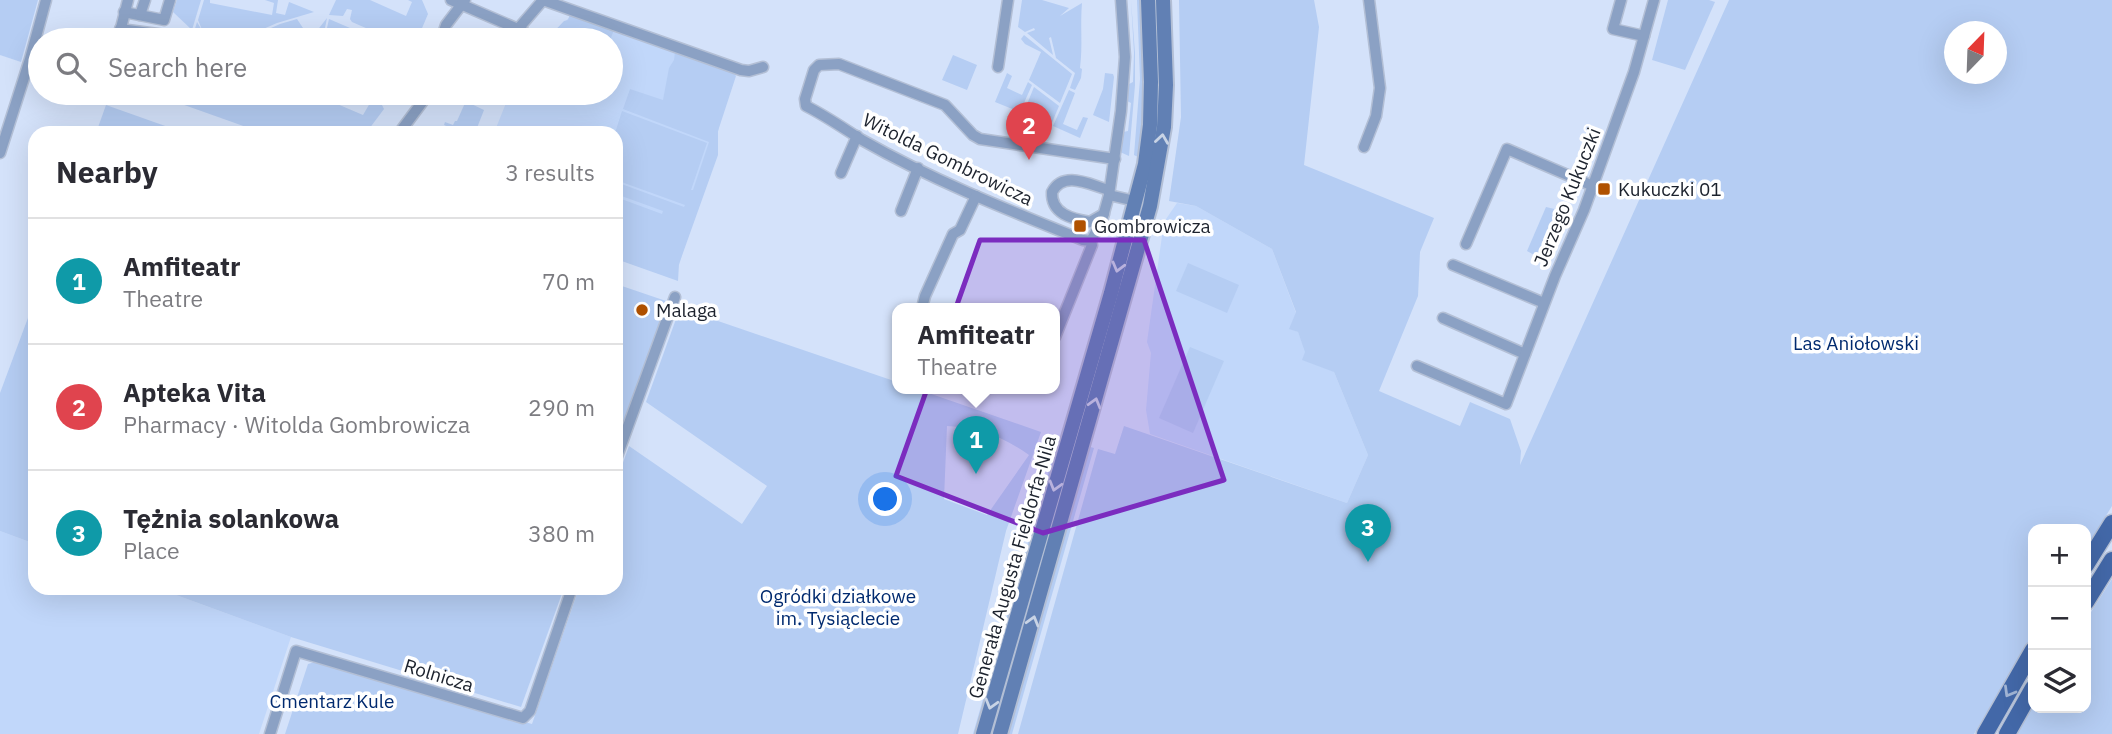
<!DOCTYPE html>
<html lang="en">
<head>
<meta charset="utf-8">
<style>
  body { margin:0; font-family:"IBM Plex Sans",sans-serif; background:#f7f7f7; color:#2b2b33 }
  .controls { position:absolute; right:21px; bottom:21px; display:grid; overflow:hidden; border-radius:14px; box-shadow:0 7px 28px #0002 }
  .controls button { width:63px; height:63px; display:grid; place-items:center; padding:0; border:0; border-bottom:2px solid #e1e1e2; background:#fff; color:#2b2b33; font:35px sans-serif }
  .compass { position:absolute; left:1944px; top:21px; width:63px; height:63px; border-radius:50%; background:#fff; box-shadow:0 7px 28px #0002; rotate:23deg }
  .you { position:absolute; left:886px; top:500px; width:24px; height:24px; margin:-18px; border:5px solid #fff; border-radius:50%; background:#1a73e8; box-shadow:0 0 0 10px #1a73e833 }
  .badge { display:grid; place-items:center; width:46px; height:46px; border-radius:50%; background:#db2777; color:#fff; font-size:23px; font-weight:700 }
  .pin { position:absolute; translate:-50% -58px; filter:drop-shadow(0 2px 4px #0008) }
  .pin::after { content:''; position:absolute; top:37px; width:24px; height:21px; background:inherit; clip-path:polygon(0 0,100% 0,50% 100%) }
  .popup { position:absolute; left:892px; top:303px; width:168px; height:91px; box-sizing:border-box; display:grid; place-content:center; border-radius:14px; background:#fff; filter:drop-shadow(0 2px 5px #0005); font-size:23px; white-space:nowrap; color:#7c7c81 }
  .popup b { font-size:26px; color:#2b2b33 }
  .popup::after { content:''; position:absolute; left:50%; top:100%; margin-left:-14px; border:14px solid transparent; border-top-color:#fff }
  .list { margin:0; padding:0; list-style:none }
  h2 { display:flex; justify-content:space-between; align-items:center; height:91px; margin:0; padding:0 28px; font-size:30px }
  h2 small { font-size:23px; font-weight:400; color:#7c7c81 }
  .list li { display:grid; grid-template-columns:46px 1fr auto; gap:21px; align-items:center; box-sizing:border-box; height:126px; padding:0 28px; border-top:2px solid #e1e1e2 }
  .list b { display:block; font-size:26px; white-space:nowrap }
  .list p { margin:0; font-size:23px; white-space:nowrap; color:#7c7c81 }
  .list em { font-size:23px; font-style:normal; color:#7c7c81 }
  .icon { flex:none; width:38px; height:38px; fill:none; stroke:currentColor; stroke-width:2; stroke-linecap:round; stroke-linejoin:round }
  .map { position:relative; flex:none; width:2112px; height:734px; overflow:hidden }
  .search { position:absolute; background:#fff; box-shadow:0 7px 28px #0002; left:28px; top:28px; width:595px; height:77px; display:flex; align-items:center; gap:18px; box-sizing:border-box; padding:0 24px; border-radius:38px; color:#7c7c81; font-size:26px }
  .panel { position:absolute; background:#fff; box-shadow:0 7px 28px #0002; left:28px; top:126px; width:595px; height:469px; border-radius:21px }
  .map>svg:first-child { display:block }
  .built { fill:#c1d7fa }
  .green { fill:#b5cdf3; fill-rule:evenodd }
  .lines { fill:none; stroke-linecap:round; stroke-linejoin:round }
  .street-casing { stroke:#b3bfd5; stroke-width:13 }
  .secondary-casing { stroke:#b3bfd5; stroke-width:18 }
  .primary-casing { stroke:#b3bfd5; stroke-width:19 }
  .street { stroke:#8ba1c4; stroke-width:10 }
  .secondary { stroke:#6180b4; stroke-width:14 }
  .primary { stroke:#4368a8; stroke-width:16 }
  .oneway { stroke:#c8d3e5 }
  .oneway2 { stroke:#a1b4d4 }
  .marked { fill:#7b2cbf; fill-opacity:0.2; stroke:#7b2cbf; stroke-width:5; stroke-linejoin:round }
  .poi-dot { fill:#b05100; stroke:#fff; stroke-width:2.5 }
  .labels { text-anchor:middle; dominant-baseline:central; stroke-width:7; stroke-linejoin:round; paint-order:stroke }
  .street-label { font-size:19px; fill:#1c222d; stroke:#fff }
  .poi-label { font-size:19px; fill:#1c222d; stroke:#fff; text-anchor:start }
  .park-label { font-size:19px; fill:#012a6f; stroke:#fff }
</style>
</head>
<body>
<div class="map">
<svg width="2112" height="734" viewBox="0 0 2112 734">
  <rect width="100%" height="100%" fill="#d4e2fa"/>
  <!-- built -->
  <g class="built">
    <path d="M573 14 730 69 716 142 679 265 616 244V133H494L510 93H611V40H546Z"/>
    <path d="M1177 203 1196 206 1272 249 1296 313 1290 328 1298 332 1306 352 1334 372 1368 455 1347 503 1150 434 1146 410 1151 353 1147 342 1164 222Z"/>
    <path d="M0 531 35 544V588H157L291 637 259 734H0Z"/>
  </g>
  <!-- green -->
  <g class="green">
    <path d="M0 0H38L21 62 0 55Z"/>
    <path d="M177 0H201L192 30 173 12Z"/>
    <path d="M204 0H210V3L272 15 274 3 265 0H278L276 13 285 15 289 2 314 12 277 23 240 39H206L193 35 197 22 203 32 198 20Z"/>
    <path d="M336 0H370L406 16 412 2 408 0H422L428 14 420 33 391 39 352 22 350 19 352 10 347 9 343 16 329 15Z"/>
    <path d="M1022 0H1042L1069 8 1060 16 1082 3C1080 26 1083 45 1080 68L1082 69 1081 78 1075 90 1070 88 1075 73 1056 58 1051 37 1049 38 1053 55 1027 33 1035 30 1034 28 1025 32 1018 27Z"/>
    <path d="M1131 0 1135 53V85L1129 156 1120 152 1123 132 1128 131 1131 103 1125 100 1127 85 1133 82 1134 53Z"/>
    <path d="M1137 0H1143L1146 94 1140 158 1134 155 1140 79Z"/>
    <path d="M1179 0H1314L1319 27 1304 165 1434 218 1420 252 1418 296 1379 391 1460 426 1470 402 1510 419 1521 451 1520 465 1729 0H2112V506L2086 548V529H2033V634L1974 734H1018L1098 449 1115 454 1124 426 1347 503 1368 455 1334 372 1302 360 1305 352 1298 332 1289 329 1296 312 1272 249 1196 206 1169 201 1181 117ZM1954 32H1996V74H1954Z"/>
    <path d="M1668 0H1709L1715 2 1685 70 1652 60Z"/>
    <path d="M570 14 614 30 610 40H546L564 21 568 20Z"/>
    <path d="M327 18 325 28H327L329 19 357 31 354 37 347 34 344 40H314L316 32Z"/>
    <path d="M297 19 311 40H244L280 24Z"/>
    <path d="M1024 35 1072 74 1060 103 1029 80 1041 52 1025 44 1021 39Z"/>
    <path d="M675 52 731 69 736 76 718 131V155L679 264 678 281 616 259V197L662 214 663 211 616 194V182L684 207 685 205 616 180 615 133 622 111 707 143 691 190H693L709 142 623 109 630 89 663 100 669 68 674 60Z"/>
    <path d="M953 55 977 65 967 90 942 80Z"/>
    <path d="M1007 73 1012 76 1007 88 1022 95 1028 82 1032 85 1020 112 995 102Z"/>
    <path d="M1105 73 1113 74 1114 77 1109 122 1093 115 1103 89Z"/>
    <path d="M1034 87 1059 106 1051 125 1023 114Z"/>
    <path d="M1069 90 1075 93 1063 124 1077 130 1083 117 1088 118 1080 138 1053 126Z"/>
    <path d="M176 93H316V95L363 115 370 103 361 99 364 93 378 97 384 109 366 133H263L173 101Z"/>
    <path d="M463 100 484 110 475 133H463L444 125 445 122 453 125 455 121H457L465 103Z"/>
    <path d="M106 105 185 133H96Z"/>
    <path d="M1546 207 1563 211 1546 254 1536 256 1527 251Z"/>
    <path d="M1188 263 1239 285 1227 313 1176 291Z"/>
    <path d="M616 284 669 302 616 446Z"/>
    <path d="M35 299V544L0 531V393Z"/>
    <path d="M680 308 897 382V388H914L1041 432 1006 531 958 734H285L308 664 315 662 532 724 579 588H616V482L629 446 742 524 767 486 646 402ZM947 426C978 427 1004 437 1029 455L987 515 944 499Z"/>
    <path d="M1190 347 1224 361 1193 433 1159 418Z"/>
    <path d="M1058 438 1064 439 978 734H973Z"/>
    <path d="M1087 446 1094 448 1012 734H1005Z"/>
    <path d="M2112 579V734H2017L2033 706V708H2086V620Z"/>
    <path d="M157 588H564L521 707 291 637Z"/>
  </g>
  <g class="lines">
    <defs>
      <g id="street">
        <path d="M451 0 518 29 524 32 531 40"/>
        <path d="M1621 0 1613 29 1644 36"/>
        <path d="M124 12 164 20 170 0"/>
        <path d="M140 15 145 0"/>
        <path d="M120 29 165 35"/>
        <path d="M518 29 543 0 741 70 749 71 763 67"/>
        <path d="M118 40 128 0"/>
        <path d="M441 40 446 25 465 0"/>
        <path d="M998 67 1008 0"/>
        <path d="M400 132 429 93"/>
        <path d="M1364 147 1376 116 1380 88 1369 0"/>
        <path d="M0 153 30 59 46 0"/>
        <path d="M841 173 857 136"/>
        <path d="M1109 195 1135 201"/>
        <path d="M901 211 918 168"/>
        <path d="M1104 214 1090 222C1072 219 1051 214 1052 192 1064 170 1090 185 1109 190"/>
        <path d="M1091 241 1083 240C1008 210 932 180 862 140 843 128 826 116 806 106L805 99 814 70 819 65 839 64 945 105 973 135 980 139 1115 159"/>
        <path d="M1466 244 1507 149 1593 186"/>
        <path d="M1453 265 1544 303"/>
        <path d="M922 308 925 296 953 234 960 230 976 196"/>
        <path d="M1443 318 1525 354"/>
        <path d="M1055 337 1092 245 1091 241 1102 220 1109 195 1121 111 1125 57 1121 0"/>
        <path d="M1417 366 1506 404 1555 276 1584 210 1634 72 1654 0"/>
        <path d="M616 459 675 297"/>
        <path d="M270 734 296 651 523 718 530 711 572 588"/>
      </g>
      <g id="secondary">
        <path d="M983 734 1111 293 1145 164 1150 125 1151 82 1148 0"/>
        <path d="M1000 734 1150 206 1164 127 1166 85 1163 0"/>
      </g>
      <g id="primary">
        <path d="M2086 565 2112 523"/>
        <path d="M2086 602 2112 560"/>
        <path d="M1985 734 2033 650"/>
        <path d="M2007 734 2033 688"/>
      </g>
    </defs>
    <!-- street casing -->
    <use href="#street" class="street-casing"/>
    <!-- secondary casing -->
    <use href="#secondary" class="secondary-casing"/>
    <!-- primary casing -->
    <use href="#primary" class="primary-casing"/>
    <!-- street -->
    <use href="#street" class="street"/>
    <!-- secondary -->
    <use href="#secondary" class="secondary"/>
    <!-- primary -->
    <use href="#primary" class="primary"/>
  </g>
  <!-- one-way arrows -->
  <defs><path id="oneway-chevron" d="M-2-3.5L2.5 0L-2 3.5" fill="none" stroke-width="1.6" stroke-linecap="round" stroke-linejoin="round" transform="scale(1.75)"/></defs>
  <g class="oneway">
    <use href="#oneway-chevron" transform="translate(1162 139) rotate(-82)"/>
    <use href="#oneway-chevron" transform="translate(1118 267) rotate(105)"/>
    <use href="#oneway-chevron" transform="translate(1095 403) rotate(-74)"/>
    <use href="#oneway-chevron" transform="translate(1055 486) rotate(106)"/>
    <use href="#oneway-chevron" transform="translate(1033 621) rotate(-74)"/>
    <use href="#oneway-chevron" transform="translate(991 704) rotate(106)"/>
  </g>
  <use class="oneway2" href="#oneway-chevron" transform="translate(2009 692) rotate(120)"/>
  <!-- marked area -->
  <path class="marked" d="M980 240H1144L1224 480 1043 533 896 476Z"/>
  <!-- markers -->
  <g class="poi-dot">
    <rect x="1597" y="182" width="14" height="14" rx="3.5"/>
    <rect x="1073" y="219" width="14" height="14" rx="3.5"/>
    <circle cx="642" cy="310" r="7"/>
  </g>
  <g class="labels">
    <!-- street labels -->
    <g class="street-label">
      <text transform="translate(948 159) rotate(26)">Witolda Gombrowicza</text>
      <text transform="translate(1567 197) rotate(-68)">Jerzego Kukuczki</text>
      <text transform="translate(1012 567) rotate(-74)">Generała Augusta Fieldorfa-Nila</text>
      <text transform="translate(439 675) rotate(17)">Rolnicza</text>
    </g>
    <!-- poi labels -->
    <g class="poi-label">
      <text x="1618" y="189">Kukuczki 01</text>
      <text x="1094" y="226">Gombrowicza</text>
      <text x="656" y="310">Malaga</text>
    </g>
    <!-- park labels -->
    <g class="park-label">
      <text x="1856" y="343">Las Aniołowski</text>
      <text x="838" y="596">Ogródki działkowe<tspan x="838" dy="22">im. Tysiąclecie</tspan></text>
      <text x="332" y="701">Cmentarz Kule</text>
    </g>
  </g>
</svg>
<div class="controls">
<button>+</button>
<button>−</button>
<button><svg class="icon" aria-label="layers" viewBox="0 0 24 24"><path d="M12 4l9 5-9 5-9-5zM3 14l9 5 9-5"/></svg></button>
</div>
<svg class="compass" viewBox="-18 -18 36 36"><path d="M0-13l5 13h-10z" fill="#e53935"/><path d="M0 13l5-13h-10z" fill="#7c7c81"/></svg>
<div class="you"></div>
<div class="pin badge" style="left:976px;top:474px;background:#0f9aa8">1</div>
<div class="popup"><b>Amfiteatr</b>Theatre</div>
<div class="pin badge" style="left:1029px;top:160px;background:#e0444e">2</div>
<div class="pin badge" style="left:1368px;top:562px;background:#0f9aa8">3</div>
<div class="search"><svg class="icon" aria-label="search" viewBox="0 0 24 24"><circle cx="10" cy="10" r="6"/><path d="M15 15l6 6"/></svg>Search here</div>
<section class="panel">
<h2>Nearby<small>3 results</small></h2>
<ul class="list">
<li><span class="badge" style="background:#0f9aa8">1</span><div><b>Amfiteatr</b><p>Theatre</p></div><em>70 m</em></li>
<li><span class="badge" style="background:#e0444e">2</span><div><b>Apteka Vita</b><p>Pharmacy · Witolda Gombrowicza</p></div><em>290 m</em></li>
<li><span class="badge" style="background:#0f9aa8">3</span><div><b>Tężnia solankowa</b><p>Place</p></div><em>380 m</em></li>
</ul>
</section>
</div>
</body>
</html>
